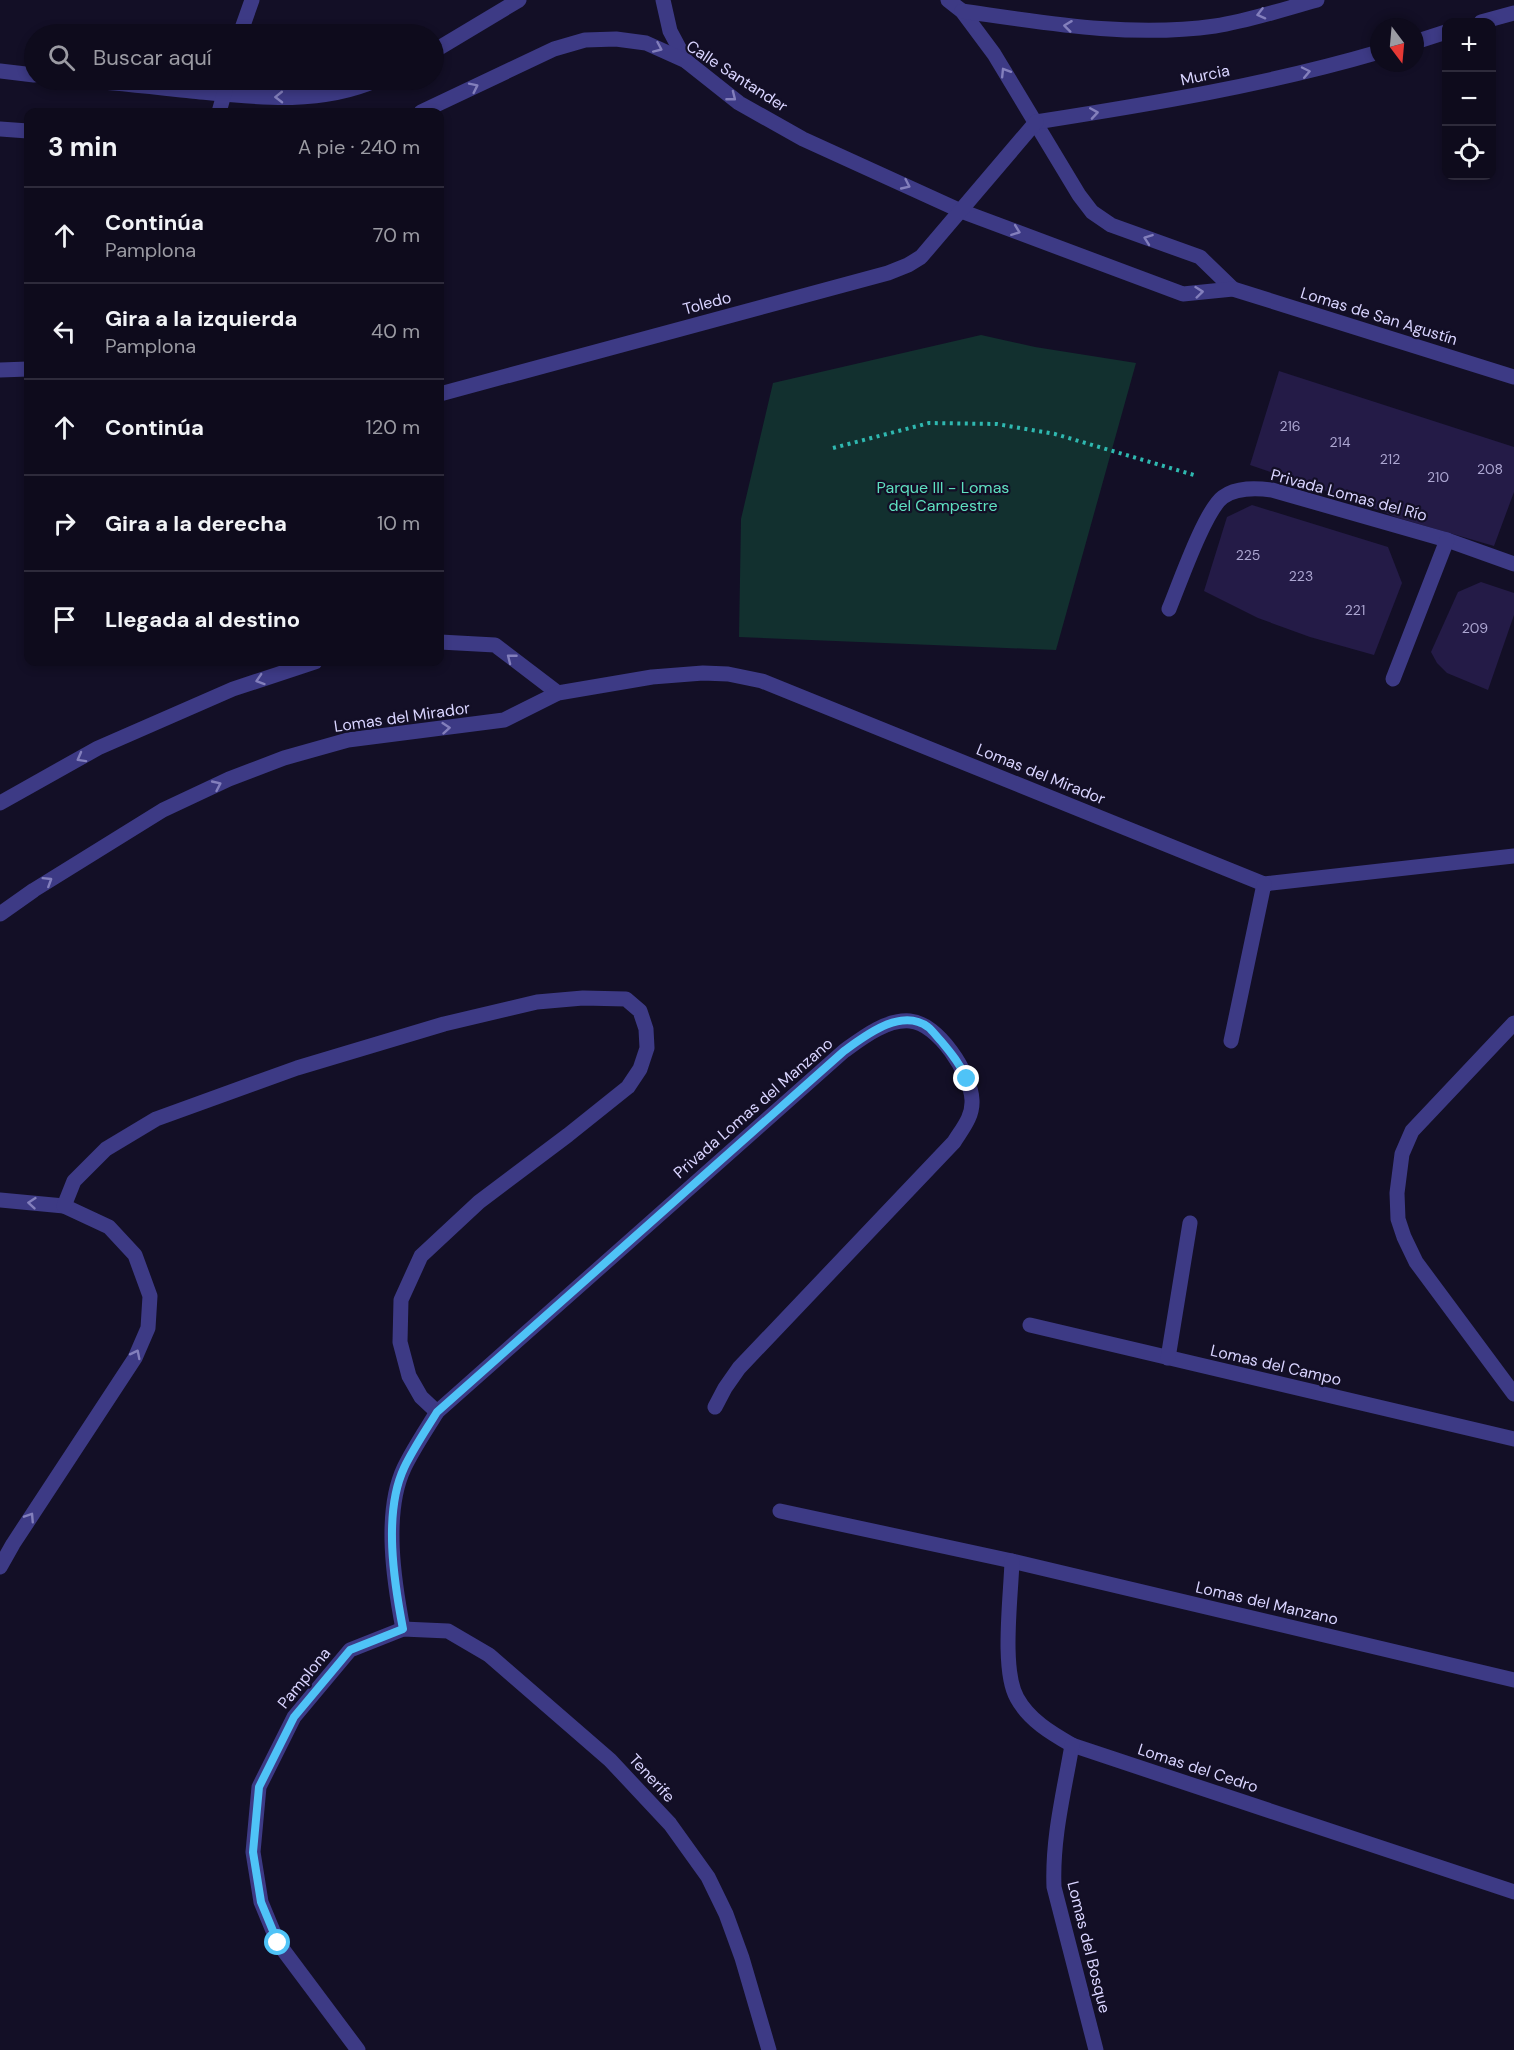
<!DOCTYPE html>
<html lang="es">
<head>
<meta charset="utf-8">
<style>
  body { margin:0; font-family:"DM Sans",sans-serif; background:#171425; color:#f1f3f6 }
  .controls { position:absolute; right:18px; top:18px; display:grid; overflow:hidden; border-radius:12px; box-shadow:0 3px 9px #0003 }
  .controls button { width:54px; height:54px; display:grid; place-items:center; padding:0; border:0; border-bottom:2px solid #2e2b3b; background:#0e0b1c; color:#f1f3f6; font:30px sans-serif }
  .compass { position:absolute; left:1370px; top:18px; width:54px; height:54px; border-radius:50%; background:#0e0b1c; box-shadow:0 3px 9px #0003; rotate:164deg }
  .stop { position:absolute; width:18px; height:18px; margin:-14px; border:4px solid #4fc3f7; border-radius:50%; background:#fff }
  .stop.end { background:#4fc3f7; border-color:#fff; box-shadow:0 2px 6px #0008 }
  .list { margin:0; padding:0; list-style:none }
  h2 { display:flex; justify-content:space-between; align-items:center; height:78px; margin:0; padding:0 24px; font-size:26px }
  h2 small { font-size:20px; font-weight:400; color:#9b9ba3 }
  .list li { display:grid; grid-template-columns:39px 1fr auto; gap:18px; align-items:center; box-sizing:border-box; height:96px; padding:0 24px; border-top:2px solid #2e2b3b }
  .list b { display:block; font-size:22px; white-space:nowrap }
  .list p { margin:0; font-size:20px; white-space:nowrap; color:#9b9ba3 }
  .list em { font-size:20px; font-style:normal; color:#9b9ba3 }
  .icon { flex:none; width:33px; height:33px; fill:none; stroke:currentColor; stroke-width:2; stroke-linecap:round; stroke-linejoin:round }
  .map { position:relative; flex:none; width:1514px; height:2050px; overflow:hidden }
  .search { position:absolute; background:#0e0b1c; box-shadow:0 3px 9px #0003; left:24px; top:24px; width:420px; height:66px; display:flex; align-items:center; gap:15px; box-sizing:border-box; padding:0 21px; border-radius:33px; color:#9b9ba3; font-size:22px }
  .panel { position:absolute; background:#0e0b1c; box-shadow:0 3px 9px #0003; left:24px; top:108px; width:420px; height:558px; border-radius:12px }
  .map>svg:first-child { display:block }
  .green { fill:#12302f }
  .building { fill:#241b47 }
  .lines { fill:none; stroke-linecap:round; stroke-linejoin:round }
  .path { stroke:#2fb8b0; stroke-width:4; stroke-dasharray:3 4.5; stroke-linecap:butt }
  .minor { stroke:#3d3a85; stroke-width:15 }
  .oneway { stroke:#837fbc }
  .route { stroke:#4fc3f7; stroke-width:8 }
  .labels { text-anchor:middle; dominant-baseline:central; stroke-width:4.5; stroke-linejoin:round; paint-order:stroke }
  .number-label { font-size:14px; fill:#aca6d1 }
  .street-label { font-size:16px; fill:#d9d4ff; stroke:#130f26 }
  .park-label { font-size:16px; fill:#5fe0c0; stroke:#130f26 }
</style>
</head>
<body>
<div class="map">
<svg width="1514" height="2050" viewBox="0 0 1514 2050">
  <rect width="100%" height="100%" fill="#130f26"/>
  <!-- green -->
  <path class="green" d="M981 335 1035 347 1136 363 1056 650 739 637 741 519 773 383Z"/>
  <!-- building -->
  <g class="building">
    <path d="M1279 371 1514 447V492L1494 546 1398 518 1350 499 1250 465Z"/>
    <path d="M1252 505 1388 547 1402 583 1374 655 1310 637 1258 618 1204 591 1227 517Z"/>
    <path d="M1481 582 1514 593V615L1488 690 1447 673 1437 663 1431 652 1458 592Z"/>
  </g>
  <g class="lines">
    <!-- path -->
    <path class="path" d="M833 448 929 423 997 424 1055 434 1194 475"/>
    <!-- minor -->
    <g class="minor">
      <path d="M663 0 670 31 686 61"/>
      <path d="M948 0 962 11 994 54 1079 195 1092 212 1111 225 1200 257 1233 289"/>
      <path d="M962 11C1046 23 1130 38 1215 26 1249 21 1284 9 1317 0"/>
      <path d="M1481 22 1514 13"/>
      <path d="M240 34 252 0"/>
      <path d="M1415 42 1446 32"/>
      <path d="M434 51 519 0"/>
      <path d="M0 71 34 75"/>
      <path d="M81 80C118 83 154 87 191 91 253 97 319 106 377 80"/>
      <path d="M219 112 228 80"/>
      <path d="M421 112 554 49 585 40 616 39 646 43 686 61 739 103 803 139 961 211 1183 294 1233 289 1514 377"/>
      <path d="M1036 122C1151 104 1266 85 1379 52"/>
      <path d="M0 129 28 131"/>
      <path d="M0 370 28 369"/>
      <path d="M440 394 888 273 908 265 921 257 1036 122"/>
      <path d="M1169 609C1179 585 1205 510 1223 497 1237 487 1256 488 1272 490L1447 540 1514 564"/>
      <path d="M440 642 495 645 558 693"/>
      <path d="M1393 679 1447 540"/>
      <path d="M0 803 98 748 233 689 315 662"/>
      <path d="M0 914 34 890 163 810 229 779 284 758 348 740 504 720 558 693 652 677 703 673 728 674 762 681 1264 884 1514 856"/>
      <path d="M1514 1023 1412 1131 1402 1154 1397 1193 1398 1219 1404 1237 1416 1262 1514 1394"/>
      <path d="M1231 1041 1264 884"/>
      <path d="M0 1200 64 1206 109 1227 135 1255 150 1296 148 1328 135 1358 13 1544 0 1567"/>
      <path d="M64 1206 74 1181 106 1149 156 1119 297 1068 444 1024 537 1002 583 998 626 999 640 1011 646 1029 647 1048 640 1069 628 1087 568 1135 479 1202 421 1256 401 1300 400 1342 409 1376 421 1397 437 1412"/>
      <path d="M1030 1325 1514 1439"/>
      <path d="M1168 1358 1190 1223"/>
      <path d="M780 1511 1012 1561 1514 1680"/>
      <path d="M1012 1561C1011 1596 1001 1670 1017 1698 1029 1720 1051 1733 1072 1745L1514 1892"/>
      <path d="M403 1629C394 1582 383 1513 404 1468 413 1449 426 1430 437 1412L844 1051C862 1038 886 1019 910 1021 938 1023 971 1074 972 1100 973 1117 962 1129 954 1142L739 1368 725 1388 715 1407"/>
      <path d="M1072 1745C1064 1792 1052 1838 1054 1887L1096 2050"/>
      <path d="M358 2050 278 1943 261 1902 253 1852 259 1787 294 1717 350 1650 403 1629 448 1631 489 1655 610 1760 670 1824 708 1877 726 1914 742 1958 769 2050"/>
    </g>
  </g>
  <!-- one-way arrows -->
  <defs><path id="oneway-chevron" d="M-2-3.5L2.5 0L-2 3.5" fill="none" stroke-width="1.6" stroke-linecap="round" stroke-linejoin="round" transform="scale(1.5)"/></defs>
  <g class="oneway">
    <use href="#oneway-chevron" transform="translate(1261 14) rotate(166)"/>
    <use href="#oneway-chevron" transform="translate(1068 26) rotate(-173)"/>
    <use href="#oneway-chevron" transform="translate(658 48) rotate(24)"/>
    <use href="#oneway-chevron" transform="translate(1005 72) rotate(-122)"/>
    <use href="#oneway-chevron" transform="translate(1306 72) rotate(-12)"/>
    <use href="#oneway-chevron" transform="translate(474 87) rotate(-26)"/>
    <use href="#oneway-chevron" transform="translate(279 97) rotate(179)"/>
    <use href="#oneway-chevron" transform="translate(732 97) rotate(38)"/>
    <use href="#oneway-chevron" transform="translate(1094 113) rotate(-9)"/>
    <use href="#oneway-chevron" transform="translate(906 185) rotate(25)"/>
    <use href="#oneway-chevron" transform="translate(1016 231) rotate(21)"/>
    <use href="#oneway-chevron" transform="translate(1148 239) rotate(-160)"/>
    <use href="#oneway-chevron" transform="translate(1199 292) rotate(-6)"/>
    <use href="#oneway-chevron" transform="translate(511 658) rotate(-142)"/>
    <use href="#oneway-chevron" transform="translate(260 680) rotate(162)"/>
    <use href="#oneway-chevron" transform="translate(446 728) rotate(-5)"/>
    <use href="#oneway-chevron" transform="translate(81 758) rotate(151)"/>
    <use href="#oneway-chevron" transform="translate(217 785) rotate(-25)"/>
    <use href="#oneway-chevron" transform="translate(48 881) rotate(-32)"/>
    <use href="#oneway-chevron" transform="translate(32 1203) rotate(-175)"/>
    <use href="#oneway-chevron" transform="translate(136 1354) rotate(-63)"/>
    <use href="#oneway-chevron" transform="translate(30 1517) rotate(-57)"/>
  </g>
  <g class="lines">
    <!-- route -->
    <path class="route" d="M278 1943 261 1902 253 1852 259 1787 294 1717 350 1650 403 1629C394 1582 383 1513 404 1468 413 1449 426 1430 437 1412L844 1051C865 1036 901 1007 928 1027 933 1031 937 1037 941 1041 952 1054 960 1064 967 1079"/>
  </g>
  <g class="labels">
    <!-- number labels -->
    <g class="number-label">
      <text x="1290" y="426">216</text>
      <text x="1340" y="442">214</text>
      <text x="1390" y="459">212</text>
      <text x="1490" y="469">208</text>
      <text x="1438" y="477">210</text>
      <text x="1248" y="555">225</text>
      <text x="1301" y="576">223</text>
      <text x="1355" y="610">221</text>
      <text x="1475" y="628">209</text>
    </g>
    <!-- street labels -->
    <g class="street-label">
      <text transform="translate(1205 75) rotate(-12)">Murcia</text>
      <text transform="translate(737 76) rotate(33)">Calle Santander</text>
      <text transform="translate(707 303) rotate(-15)">Toledo</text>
      <text transform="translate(1379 316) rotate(17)">Lomas de San Agustín</text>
      <text transform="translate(1349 495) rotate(15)">Privada Lomas del Río</text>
      <text transform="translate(402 717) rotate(-8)">Lomas del Mirador</text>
      <text transform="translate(1041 774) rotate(22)">Lomas del Mirador</text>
      <text transform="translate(753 1108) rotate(-41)">Privada Lomas del Manzano</text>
      <text transform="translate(1276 1365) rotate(13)">Lomas del Campo</text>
      <text transform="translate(1267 1603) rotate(13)">Lomas del Manzano</text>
      <text transform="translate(304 1678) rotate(-51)">Pamplona</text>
      <text transform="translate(1198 1768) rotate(18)">Lomas del Cedro</text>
      <text transform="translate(652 1778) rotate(47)">Tenerife</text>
      <text transform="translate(1089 1947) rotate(76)">Lomas del Bosque</text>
    </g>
    <!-- park labels -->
    <g class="park-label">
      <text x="943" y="487">Parque III - Lomas<tspan x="943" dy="18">del Campestre</tspan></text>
    </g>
  </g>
</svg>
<div class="controls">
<button>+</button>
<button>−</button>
<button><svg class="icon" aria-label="locate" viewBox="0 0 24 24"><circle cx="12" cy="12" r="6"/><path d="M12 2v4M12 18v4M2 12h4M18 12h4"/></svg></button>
</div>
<svg class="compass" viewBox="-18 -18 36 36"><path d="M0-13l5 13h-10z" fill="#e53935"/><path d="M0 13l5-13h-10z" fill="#9b9ba3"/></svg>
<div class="stop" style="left:278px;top:1943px"></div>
<div class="stop end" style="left:967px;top:1079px"></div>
<div class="search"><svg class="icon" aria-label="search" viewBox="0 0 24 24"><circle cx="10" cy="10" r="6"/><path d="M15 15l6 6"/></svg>Buscar aquí</div>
<section class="panel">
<h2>3 min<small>A pie · 240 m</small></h2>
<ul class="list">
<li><svg class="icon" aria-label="ahead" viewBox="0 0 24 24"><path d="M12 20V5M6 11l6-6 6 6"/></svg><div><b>Continúa</b><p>Pamplona</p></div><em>70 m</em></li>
<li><svg class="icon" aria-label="left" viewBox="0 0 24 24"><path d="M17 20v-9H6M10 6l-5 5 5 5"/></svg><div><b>Gira a la izquierda</b><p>Pamplona</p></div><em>40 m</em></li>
<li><svg class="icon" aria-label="ahead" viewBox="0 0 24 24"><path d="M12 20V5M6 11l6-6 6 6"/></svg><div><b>Continúa</b></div><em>120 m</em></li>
<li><svg class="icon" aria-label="right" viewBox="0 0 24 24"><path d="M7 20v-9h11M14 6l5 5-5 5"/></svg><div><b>Gira a la derecha</b></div><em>10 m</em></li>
<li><svg class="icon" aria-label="arrive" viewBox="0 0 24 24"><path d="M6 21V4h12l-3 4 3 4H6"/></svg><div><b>Llegada al destino</b></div></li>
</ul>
</section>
</div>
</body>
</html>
